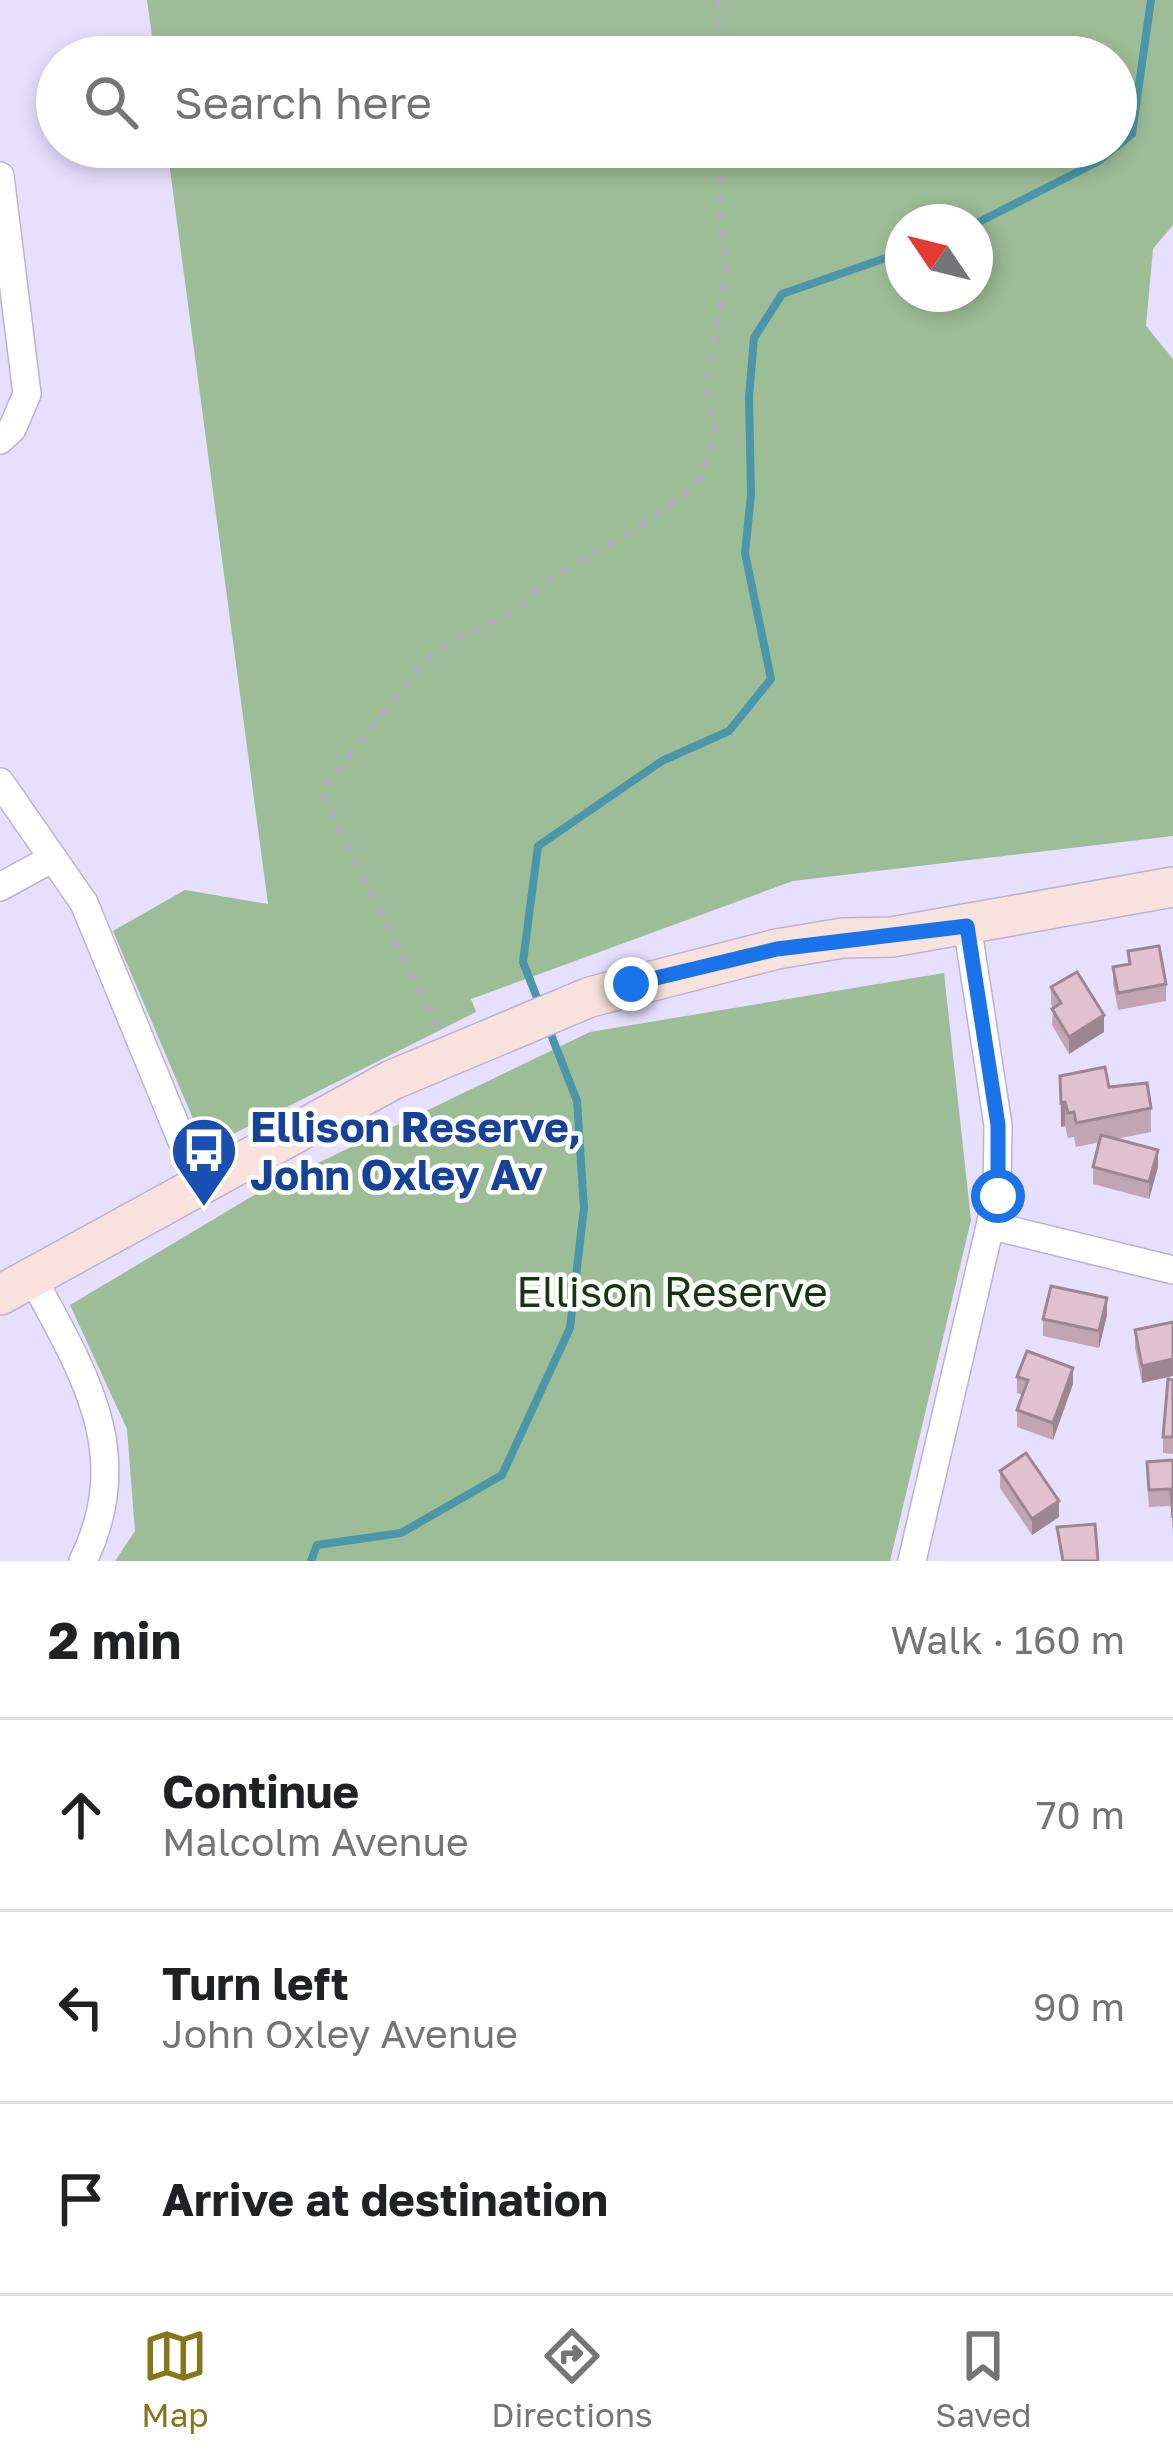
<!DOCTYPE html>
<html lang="en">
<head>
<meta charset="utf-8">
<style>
  body { margin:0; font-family:"Golos Text",sans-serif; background:#f6f6f6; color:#202124 }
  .compass { position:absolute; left:885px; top:204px; width:108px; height:108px; border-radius:50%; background:#fff; box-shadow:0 6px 18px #0003; rotate:305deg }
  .stop { position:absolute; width:36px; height:36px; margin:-27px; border:9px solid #1a73e8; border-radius:50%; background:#fff }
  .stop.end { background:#1a73e8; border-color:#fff; box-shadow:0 3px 12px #0008 }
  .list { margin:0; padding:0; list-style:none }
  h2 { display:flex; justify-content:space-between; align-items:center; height:156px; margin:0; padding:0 48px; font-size:51px }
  h2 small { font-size:39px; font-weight:400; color:#757577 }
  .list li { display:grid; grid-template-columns:78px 1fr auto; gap:36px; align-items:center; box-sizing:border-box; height:192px; padding:0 48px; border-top:3px solid #e0e0e0 }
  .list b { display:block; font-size:45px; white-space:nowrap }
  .list p { margin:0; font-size:39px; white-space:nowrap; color:#757577 }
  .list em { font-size:39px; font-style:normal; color:#757577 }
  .icon { flex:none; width:66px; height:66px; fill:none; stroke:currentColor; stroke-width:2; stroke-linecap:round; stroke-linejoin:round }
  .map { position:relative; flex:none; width:1173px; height:1561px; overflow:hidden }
  .search { position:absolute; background:#fff; box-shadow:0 6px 18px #0003; left:36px; right:36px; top:36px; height:132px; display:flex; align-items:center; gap:30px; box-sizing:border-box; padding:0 42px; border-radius:66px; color:#757577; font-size:45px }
  .sheet { height:732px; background:#fff }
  nav { display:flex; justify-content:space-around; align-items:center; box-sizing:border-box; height:168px; border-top:3px solid #e0e0e0; background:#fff; font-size:33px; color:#757577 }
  nav a { display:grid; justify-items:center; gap:6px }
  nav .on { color:#897519 }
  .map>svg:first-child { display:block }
  .green { fill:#9dbd96; fill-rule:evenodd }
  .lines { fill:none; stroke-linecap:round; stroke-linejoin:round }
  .stream { stroke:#4c96a9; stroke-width:8 }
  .street-casing { stroke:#bab3d0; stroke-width:30 }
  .secondary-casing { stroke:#bab3d0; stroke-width:42 }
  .path { stroke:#b1abc4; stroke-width:4.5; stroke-dasharray:9 9; stroke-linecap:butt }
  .street { stroke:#fff; stroke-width:27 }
  .secondary { stroke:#f9e2dd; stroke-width:39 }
  .wall { fill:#c2a5b2 }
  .shaded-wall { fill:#9e8691 }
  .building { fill:#e1c0cf; stroke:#9e8691; stroke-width:3 }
  .route { stroke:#1a73e8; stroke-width:15 }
  .labels { text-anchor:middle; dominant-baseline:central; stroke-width:9; stroke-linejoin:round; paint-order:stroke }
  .transit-label { font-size:42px; font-weight:bold; fill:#164399; stroke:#fff; text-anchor:start }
  .park-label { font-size:42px; fill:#15370d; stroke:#fff }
</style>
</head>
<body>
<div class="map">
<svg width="1173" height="1561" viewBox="0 0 1173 1561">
  <rect width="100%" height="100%" fill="#e6dffe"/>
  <!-- green -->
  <g class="green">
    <path d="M147 0H1173V225L1153 249 1146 326 1173 359V836L793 881 471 999 476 1012 225 1138 200 1135 113 931 185 890 268 904 167 147H1116V57H155ZM903 222H975V294H903Z"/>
    <path d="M944 973 971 1220 890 1561H115L135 1531 127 1429 70 1305 266 1188 590 1032Z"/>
  </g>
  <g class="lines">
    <!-- stream -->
    <g class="stream">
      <path d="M1116 147 1132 134 1151 0"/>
      <path d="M975 224 1099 161 1116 147"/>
      <path d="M541 1008 523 962 538 846 662 761 729 731 771 679 745 553 751 495 749 397 754 338 782 294 903 252"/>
      <path d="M311 1561 317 1545 401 1533 502 1475 570 1328 584 1208 577 1101 548 1027"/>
    </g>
    <defs>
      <g id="street">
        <path d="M0 176 27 394 12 429 0 440"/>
        <path d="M0 782 84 903 200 1185"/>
        <path d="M0 887 53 858"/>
        <path d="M993 1226 1173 1270"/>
        <path d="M32 1277C83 1372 136 1453 83 1561"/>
        <path d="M912 1561 997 1196 998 1125 967 925"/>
      </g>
      <path id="secondary" d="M0 1295 392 1080 590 997 777 949 843 938 892 937 1173 887"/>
    </defs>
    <!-- street casing -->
    <use href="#street" class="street-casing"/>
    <!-- secondary casing -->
    <use href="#secondary" class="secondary-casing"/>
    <!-- path -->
    <g class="path">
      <path d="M718 0 719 57"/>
      <path d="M438 1027 321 790 425 661 450 641 511 613 550 578 637 528 683 495 700 478 715 437 706 384 727 267 720 224V147"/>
    </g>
    <!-- street -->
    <use href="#street" class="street"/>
    <!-- secondary -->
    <use href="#secondary" class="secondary"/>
  </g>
  <!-- wall -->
  <g class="wall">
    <path d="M1128 951 1166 984V1001L1118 1010 1113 983V967L1128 964Z"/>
    <path d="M1051 987 1104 1032 1069 1054 1052 1025 1053 1008 1051 1004Z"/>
    <path d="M1060 1076 1109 1087 1151 1108V1132L1116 1139 1158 1167 1149 1199 1093 1184V1167L1100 1142 1076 1147 1074 1137 1068 1138 1065 1126 1061 1127Z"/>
    <path d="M1107 1315 1099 1348 1043 1336V1319Z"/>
    <path d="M1173 1322 1142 1383 1135 1347V1330Z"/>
    <path d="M1017 1377 1073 1384 1053 1440 1017 1427V1410L1022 1395 1017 1393Z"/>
    <path d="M1173 1380V1454L1163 1453V1437Z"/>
    <path d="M1173 1460V1535L1171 1506 1149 1507 1147 1478V1462Z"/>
    <path d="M1000 1471 1059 1517 1032 1535 1000 1488Z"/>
  </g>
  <!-- shaded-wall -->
  <g class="shaded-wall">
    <path d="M1104 1015V1032L1069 1054V1037Z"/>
    <path d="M1065 1102V1126L1061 1127V1103Z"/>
    <path d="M1158 1150V1167L1149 1199V1182Z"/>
    <path d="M1107 1298V1315L1099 1348V1331Z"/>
    <path d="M1173 1359V1376L1142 1383V1366Z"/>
    <path d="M1073 1368V1384L1053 1440V1423Z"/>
    <path d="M1059 1501V1517L1032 1535V1519Z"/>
  </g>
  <!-- building -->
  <g class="building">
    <path d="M1159 946 1166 984 1118 993 1113 967 1130 964 1128 951Z"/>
    <path d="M1077 972 1104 1015 1069 1037 1052 1009 1061 1003 1051 987Z"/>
    <path d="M1105 1067 1109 1087 1147 1083 1151 1108 1076 1123 1074 1112 1068 1113 1065 1102 1061 1103 1060 1076Z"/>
    <path d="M1101 1135 1158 1150 1149 1182 1093 1167Z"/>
    <path d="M1051 1286 1107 1298 1099 1331 1043 1319Z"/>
    <path d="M1173 1322V1359L1142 1366 1135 1330Z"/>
    <path d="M1027 1351 1073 1368 1053 1423 1017 1410 1028 1380 1017 1377Z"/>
    <path d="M1168 1379 1173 1380V1437H1163Z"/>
    <path d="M1026 1453 1059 1501 1032 1519 1000 1471Z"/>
    <path d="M1173 1460V1518L1171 1489 1149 1490 1147 1462Z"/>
    <path d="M1095 1524 1098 1561H1063L1057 1527Z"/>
  </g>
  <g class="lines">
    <!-- route -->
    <path class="route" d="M631 984 777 949 967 926 998 1125V1196"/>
  </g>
  <!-- icons -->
  <defs>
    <symbol id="bus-pin" viewBox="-11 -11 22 30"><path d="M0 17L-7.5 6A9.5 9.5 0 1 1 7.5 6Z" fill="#1a4fb4" stroke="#fff"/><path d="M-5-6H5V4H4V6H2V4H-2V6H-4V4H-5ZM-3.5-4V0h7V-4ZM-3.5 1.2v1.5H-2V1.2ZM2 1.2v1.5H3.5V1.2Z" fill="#fff"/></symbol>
  </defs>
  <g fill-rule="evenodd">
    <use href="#bus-pin" x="166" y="1112" width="76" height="104"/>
  </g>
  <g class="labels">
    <!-- transit labels -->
    <g class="transit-label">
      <text x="250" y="1126">Ellison Reserve,<tspan x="250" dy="48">John Oxley Av</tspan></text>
    </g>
    <!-- park labels -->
    <g class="park-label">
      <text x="672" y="1291">Ellison Reserve</text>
    </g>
  </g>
</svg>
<svg class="compass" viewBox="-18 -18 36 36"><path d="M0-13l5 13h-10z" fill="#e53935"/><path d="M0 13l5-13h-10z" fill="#757577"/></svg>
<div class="stop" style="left:998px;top:1196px"></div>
<div class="stop end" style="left:631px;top:984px"></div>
<div class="search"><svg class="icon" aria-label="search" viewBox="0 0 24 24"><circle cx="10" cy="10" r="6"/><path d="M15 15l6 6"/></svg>Search here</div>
</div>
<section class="sheet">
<h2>2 min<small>Walk · 160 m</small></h2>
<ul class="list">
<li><svg class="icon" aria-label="ahead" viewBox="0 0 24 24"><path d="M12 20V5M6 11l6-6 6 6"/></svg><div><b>Continue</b><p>Malcolm Avenue</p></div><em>70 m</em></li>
<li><svg class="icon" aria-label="left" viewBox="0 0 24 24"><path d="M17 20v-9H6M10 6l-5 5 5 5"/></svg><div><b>Turn left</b><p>John Oxley Avenue</p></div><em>90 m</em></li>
<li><svg class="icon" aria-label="arrive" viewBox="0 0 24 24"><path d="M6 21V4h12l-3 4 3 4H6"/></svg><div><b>Arrive at destination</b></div></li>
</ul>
</section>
<nav>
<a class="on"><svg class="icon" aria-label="map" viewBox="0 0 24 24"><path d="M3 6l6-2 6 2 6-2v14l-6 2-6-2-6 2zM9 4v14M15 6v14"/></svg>Map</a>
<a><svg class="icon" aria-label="directions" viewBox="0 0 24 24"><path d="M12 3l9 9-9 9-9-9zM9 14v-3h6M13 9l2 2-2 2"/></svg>Directions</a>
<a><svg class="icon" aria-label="saved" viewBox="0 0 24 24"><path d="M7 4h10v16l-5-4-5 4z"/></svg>Saved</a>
</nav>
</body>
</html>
